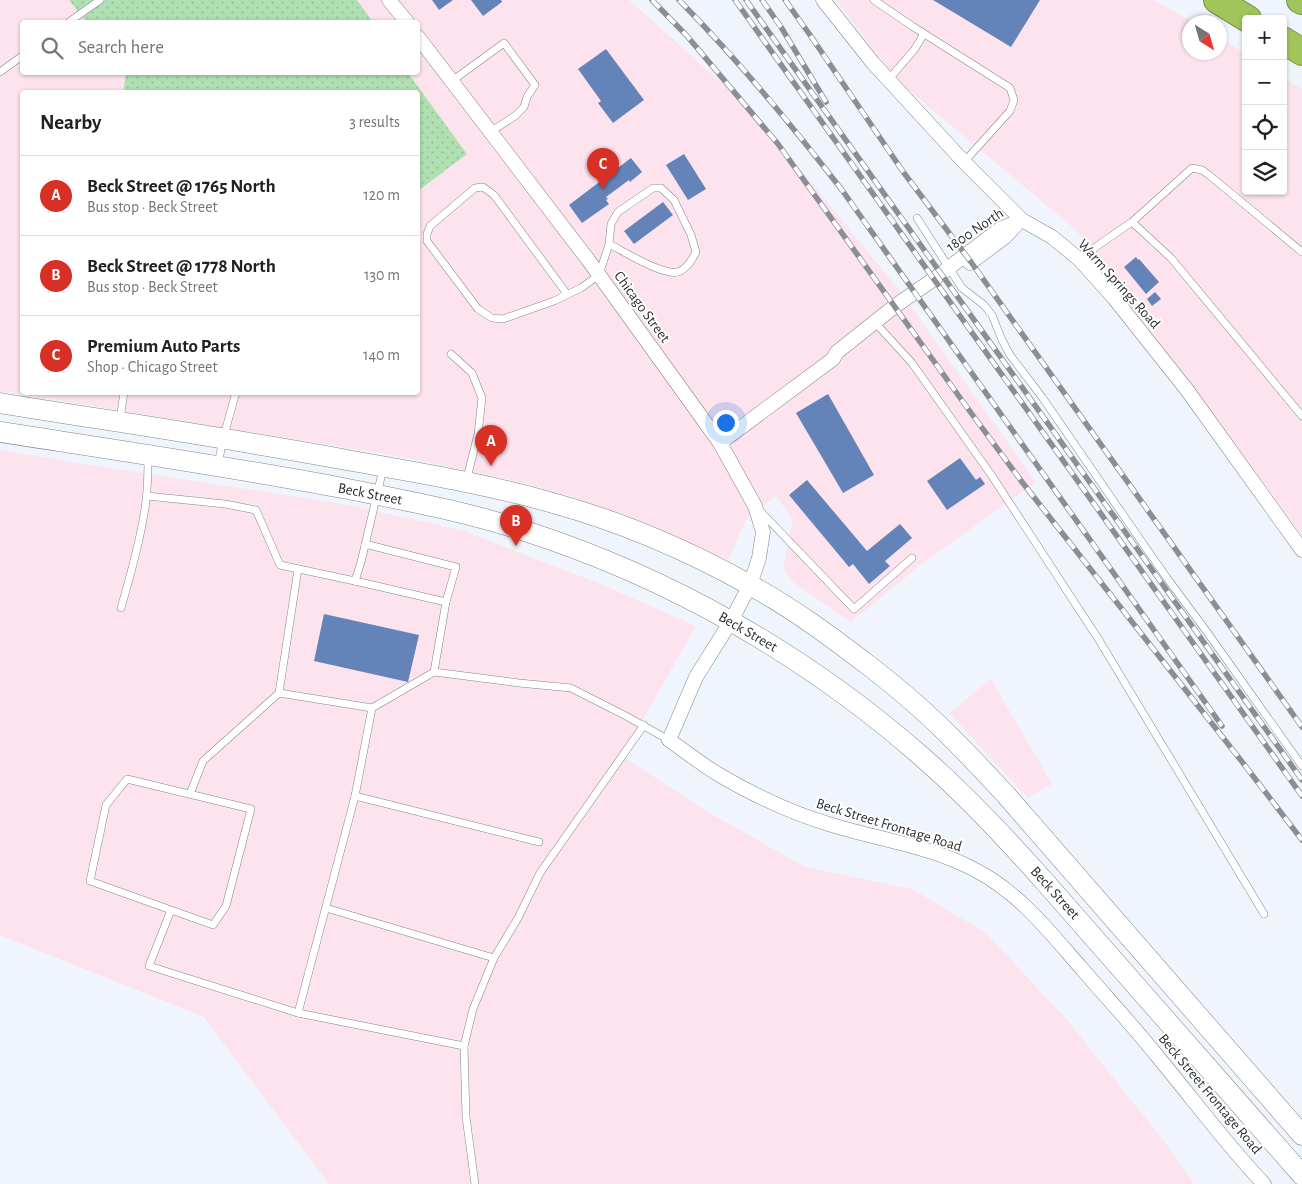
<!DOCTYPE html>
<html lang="en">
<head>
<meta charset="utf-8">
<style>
  body { margin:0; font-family:"Alegreya Sans",sans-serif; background:#f2f2f2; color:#202124 }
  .controls { position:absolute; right:15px; top:15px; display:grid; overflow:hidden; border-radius:5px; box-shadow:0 1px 4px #0004 }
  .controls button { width:45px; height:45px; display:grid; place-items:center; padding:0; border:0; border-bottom:1px solid #e0e0e0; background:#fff; color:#202124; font:25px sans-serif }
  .compass { position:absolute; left:1182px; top:15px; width:45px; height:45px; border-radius:50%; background:#fff; box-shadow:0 1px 4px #0004; rotate:143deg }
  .you { position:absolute; left:725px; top:422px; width:18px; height:18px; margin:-12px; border:4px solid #fff; border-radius:50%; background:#1a73e8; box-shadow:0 0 0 8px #1a73e833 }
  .badge { display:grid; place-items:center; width:32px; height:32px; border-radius:50%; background:#d93025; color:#fff; font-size:16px; font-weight:700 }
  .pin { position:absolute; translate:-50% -41px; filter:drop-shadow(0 1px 2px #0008) }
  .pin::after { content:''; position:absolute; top:26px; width:18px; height:15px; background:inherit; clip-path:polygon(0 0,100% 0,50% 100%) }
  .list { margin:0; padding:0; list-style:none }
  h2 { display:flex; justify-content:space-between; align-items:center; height:65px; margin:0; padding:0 20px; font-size:21px }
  h2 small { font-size:16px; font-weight:400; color:#757577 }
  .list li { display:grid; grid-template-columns:32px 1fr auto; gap:15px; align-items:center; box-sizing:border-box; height:80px; padding:0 20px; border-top:1px solid #e0e0e0 }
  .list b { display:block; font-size:19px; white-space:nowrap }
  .list p { margin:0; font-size:16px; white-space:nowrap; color:#757577 }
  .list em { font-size:16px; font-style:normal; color:#757577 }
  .icon { flex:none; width:28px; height:28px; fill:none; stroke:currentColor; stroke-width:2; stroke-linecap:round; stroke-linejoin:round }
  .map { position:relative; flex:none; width:1302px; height:1184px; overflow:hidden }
  .search { position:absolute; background:#fff; box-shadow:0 1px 4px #0004; left:20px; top:20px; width:400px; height:55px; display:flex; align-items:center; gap:12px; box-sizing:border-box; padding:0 18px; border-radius:5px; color:#757577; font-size:19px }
  .panel { position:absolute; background:#fff; box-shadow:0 1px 4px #0004; left:20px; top:90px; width:400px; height:305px; border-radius:5px }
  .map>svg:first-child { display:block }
  .industrial { fill:#fce3ed }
  .green { fill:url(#green-dots) }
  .building { fill:#6484b9 }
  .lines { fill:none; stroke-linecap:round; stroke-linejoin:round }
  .lane-casing { stroke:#81868d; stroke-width:8 }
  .street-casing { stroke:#81868d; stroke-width:15 }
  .secondary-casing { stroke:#81868d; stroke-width:21 }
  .highway-casing { stroke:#79914d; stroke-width:28 }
  .lane { stroke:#fff; stroke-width:7 }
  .street { stroke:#fff; stroke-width:14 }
  .secondary { stroke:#fff; stroke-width:20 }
  .highway { stroke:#a2c55b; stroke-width:26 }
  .rail-casing { stroke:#8b8f94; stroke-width:5.5 }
  .rail { stroke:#fff; stroke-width:4; stroke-dasharray:11; stroke-linecap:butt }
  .labels { text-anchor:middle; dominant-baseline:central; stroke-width:4; stroke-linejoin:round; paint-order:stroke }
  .street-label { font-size:15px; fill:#2e3033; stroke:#fff }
</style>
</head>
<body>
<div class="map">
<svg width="1302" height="1184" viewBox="0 0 1302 1184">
  <defs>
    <pattern id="green-dots" width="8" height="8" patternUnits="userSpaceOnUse" patternTransform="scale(1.25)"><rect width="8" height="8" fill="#b0e0b1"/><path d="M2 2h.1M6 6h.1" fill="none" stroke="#98c099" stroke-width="1.8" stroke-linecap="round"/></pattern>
  </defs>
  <rect width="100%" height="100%" fill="#f0f5fd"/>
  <!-- industrial -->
  <g class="industrial">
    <path d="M0 0H69L86 22H22V72H125L126 74 123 92H22V392H418V191L467 154 407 73 418 72V22H370L353 0H629L752 110 899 290 1036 482 924 562 851 622 793 582 783 568 793 520 776 496 746 520 728 560 648 525 572 497 528 484 403 457 0 391Z"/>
    <path d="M836 0H1154L1193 22H1190V52H1220V38L1246 54V191H1283V77L1302 89V535L1076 230 899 82Z"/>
    <path d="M0 450 71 462 343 504 461 530 603 585 696 626 622 756 706 811 805 867 912 889 986 933 1067 1020 1164 1141 1194 1184H329L204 1017 0 935Z"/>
    <path d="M991 679 1052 784 1028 798 949 713Z"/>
  </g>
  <!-- green -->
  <g class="green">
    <path d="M69 0H357L373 22H86Z"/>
    <path d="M125 73H408L467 154 418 191V92H123L126 74Z"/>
  </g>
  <!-- building -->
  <g class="building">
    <path d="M432 0H453L439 10Z"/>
    <path d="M471 0H501L502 2 483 16Z"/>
    <path d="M933 0H1040L1011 47Z"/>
    <path d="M606 49 644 100 613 123 598 103 601 101 578 69Z"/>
    <path d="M684 154 706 189 688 200 666 165Z"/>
    <path d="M631 158 642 172 630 182 629 180 606 197 608 199 606 200 609 204 582 223 569 205Z"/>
    <path d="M663 202 673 215 634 244 624 231Z"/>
    <path d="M1136 257 1138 260 1139 259 1159 282 1146 294 1124 267Z"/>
    <path d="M1155 292 1161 299 1152 306 1147 299Z"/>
    <path d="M828 394 874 475 843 493 796 413Z"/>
    <path d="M960 458 976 480 980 477 985 484 947 510 927 481Z"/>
    <path d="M807 480 867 551 900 524 912 538 885 561 890 566 869 584 853 564 849 567 789 495Z"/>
    <path d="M324 614 419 635 408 682 314 661Z"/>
  </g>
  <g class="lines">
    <defs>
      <g id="lane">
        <path d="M874 0 912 26 1010 88 1014 100 1010 111 964 162"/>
        <path d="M69 22 100 0"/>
        <path d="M0 72 22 56"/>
        <path d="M889 79 914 50 924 34"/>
        <path d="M452 81 504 43 535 85 527 97 524 107 515 116 490 132"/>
        <path d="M917 218 962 288 984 305 992 315 1002 340 1010 355 1042 397 1137 535 1167 578 1207 632 1302 766"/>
        <path d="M1132 222 1192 168 1202 170 1209 175 1302 252"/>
        <path d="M1080 260 1097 246 1132 222 1171 258 1302 416"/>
        <path d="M567 294 494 195 483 187 475 188 430 226 427 234V241L478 309 492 318 503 319 554 301 581 288 599 275 609 244 611 224 618 212 653 188H661L674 200 691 235 696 252C692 260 687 269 678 272 663 276 623 251 609 244"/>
        <path d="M880 328 912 363 992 476 1099 640 1264 914"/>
        <path d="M451 354 472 373 482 398 478 434 466 482"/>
        <path d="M120 419 124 392"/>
        <path d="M218 465 223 439 236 392"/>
        <path d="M147 496 225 504 256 510 280 565 355 581 361 562 383 469"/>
        <path d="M761 512 854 609 912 558"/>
        <path d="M365 544 456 567 446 602 434 672 519 683 571 688 626 716 669 740"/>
        <path d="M355 581 446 602"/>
        <path d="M121 608C130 577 139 546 144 514 148 495 148 475 148 456"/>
        <path d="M279 693 372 708 434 672"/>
        <path d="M372 708 355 796 298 1013 464 1046"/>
        <path d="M127 779 251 809 226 906 213 925 90 881 106 805Z"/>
        <path d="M190 794 203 761 279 693 298 569"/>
        <path d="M355 796 539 842"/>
        <path d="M326 908 494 958"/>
        <path d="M171 910 149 966 298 1013"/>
        <path d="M475 1184 466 1117 464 1046 473 1009 494 958 518 918 540 873 644 725"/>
      </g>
      <g id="street">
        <path d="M389 0 407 22"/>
        <path d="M823 0 873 63 964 162 1022 220 1052 237 1080 260 1114 298 1187 390 1302 550"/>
        <path d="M418 37 589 261 720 443 755 506 763 532 759 558 750 585 731 621 696 677 669 740C685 751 700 763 716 773 753 795 793 814 835 826 882 840 934 847 977 871 1021 894 1051 934 1083 970 1108 999 1134 1027 1158 1057 1193 1099 1226 1144 1264 1184"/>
        <path d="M970 263 1005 237 1017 224"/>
        <path d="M720 443 833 359 837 352 895 306 934 279 1000 229 1022 220"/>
      </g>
      <g id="secondary">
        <path d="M0 403C117 422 235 439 352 461 419 473 487 484 553 503 621 522 687 550 748 584 791 607 830 636 868 665 890 682 912 700 932 719 958 743 982 769 1006 795L1302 1135"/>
        <path d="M0 432C116 450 233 467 348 489 408 501 468 512 525 531 671 578 807 656 921 756 966 795 1006 838 1045 882L1302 1175"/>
      </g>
      <g id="highway">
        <path d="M1217 0 1248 19"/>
        <path d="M1300 0 1302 1"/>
        <path d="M1283 40 1302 52"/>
      </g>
    </defs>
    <!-- lane casing -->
    <use href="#lane" class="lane-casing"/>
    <!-- street casing -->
    <use href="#street" class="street-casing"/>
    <!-- secondary casing -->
    <use href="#secondary" class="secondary-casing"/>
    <!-- highway casing -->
    <use href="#highway" class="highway-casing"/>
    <!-- lane -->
    <use href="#lane" class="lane"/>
    <!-- street -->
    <use href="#street" class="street"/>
    <!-- secondary -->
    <use href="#secondary" class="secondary"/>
    <!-- highway -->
    <use href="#highway" class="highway"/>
    <defs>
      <g id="rail">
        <path d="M652 0 687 36 778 144 966 406 1022 482 1243 763 1302 840"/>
        <path d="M679 0C738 60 791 124 842 190L1222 726"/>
        <path d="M735 0 1302 796"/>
        <path d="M746 0 1302 780"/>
        <path d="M762 0 781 27 826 102"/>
        <path d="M785 0 810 35 904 173 971 262 1302 727"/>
      </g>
    </defs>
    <!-- rail casing -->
    <use href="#rail" class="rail-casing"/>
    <!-- rail -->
    <use href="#rail" class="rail"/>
  </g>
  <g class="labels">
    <!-- street labels -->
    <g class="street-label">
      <text transform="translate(975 230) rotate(-34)">1800 North</text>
      <text transform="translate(1119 284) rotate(48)">Warm Springs Road</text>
      <text transform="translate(642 307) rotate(54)">Chicago Street</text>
      <text transform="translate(370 494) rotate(11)">Beck Street</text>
      <text transform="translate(748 632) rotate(30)">Beck Street</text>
      <text transform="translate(889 825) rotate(17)">Beck Street Frontage Road</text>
      <text transform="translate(1055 893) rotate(48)">Beck Street</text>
      <text transform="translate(1210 1094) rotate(50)">Beck Street Frontage Road</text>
    </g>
  </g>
</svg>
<div class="controls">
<button>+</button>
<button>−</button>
<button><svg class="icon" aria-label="locate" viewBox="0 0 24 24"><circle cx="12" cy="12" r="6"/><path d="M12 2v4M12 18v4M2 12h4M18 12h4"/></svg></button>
<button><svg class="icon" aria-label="layers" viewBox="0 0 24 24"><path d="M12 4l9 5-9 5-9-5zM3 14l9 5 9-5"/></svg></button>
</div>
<svg class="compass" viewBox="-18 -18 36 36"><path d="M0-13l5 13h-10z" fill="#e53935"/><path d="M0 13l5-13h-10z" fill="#757577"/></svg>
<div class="you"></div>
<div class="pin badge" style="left:491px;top:466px">A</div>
<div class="pin badge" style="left:516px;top:546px">B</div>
<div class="pin badge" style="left:603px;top:189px">C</div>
<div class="search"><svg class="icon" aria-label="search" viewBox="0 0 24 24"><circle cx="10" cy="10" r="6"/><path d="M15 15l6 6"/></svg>Search here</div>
<section class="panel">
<h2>Nearby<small>3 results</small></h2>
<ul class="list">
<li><span class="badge">A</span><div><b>Beck Street @ 1765 North</b><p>Bus stop · Beck Street</p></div><em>120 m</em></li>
<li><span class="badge">B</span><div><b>Beck Street @ 1778 North</b><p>Bus stop · Beck Street</p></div><em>130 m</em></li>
<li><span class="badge">C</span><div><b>Premium Auto Parts</b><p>Shop · Chicago Street</p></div><em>140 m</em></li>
</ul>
</section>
</div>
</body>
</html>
